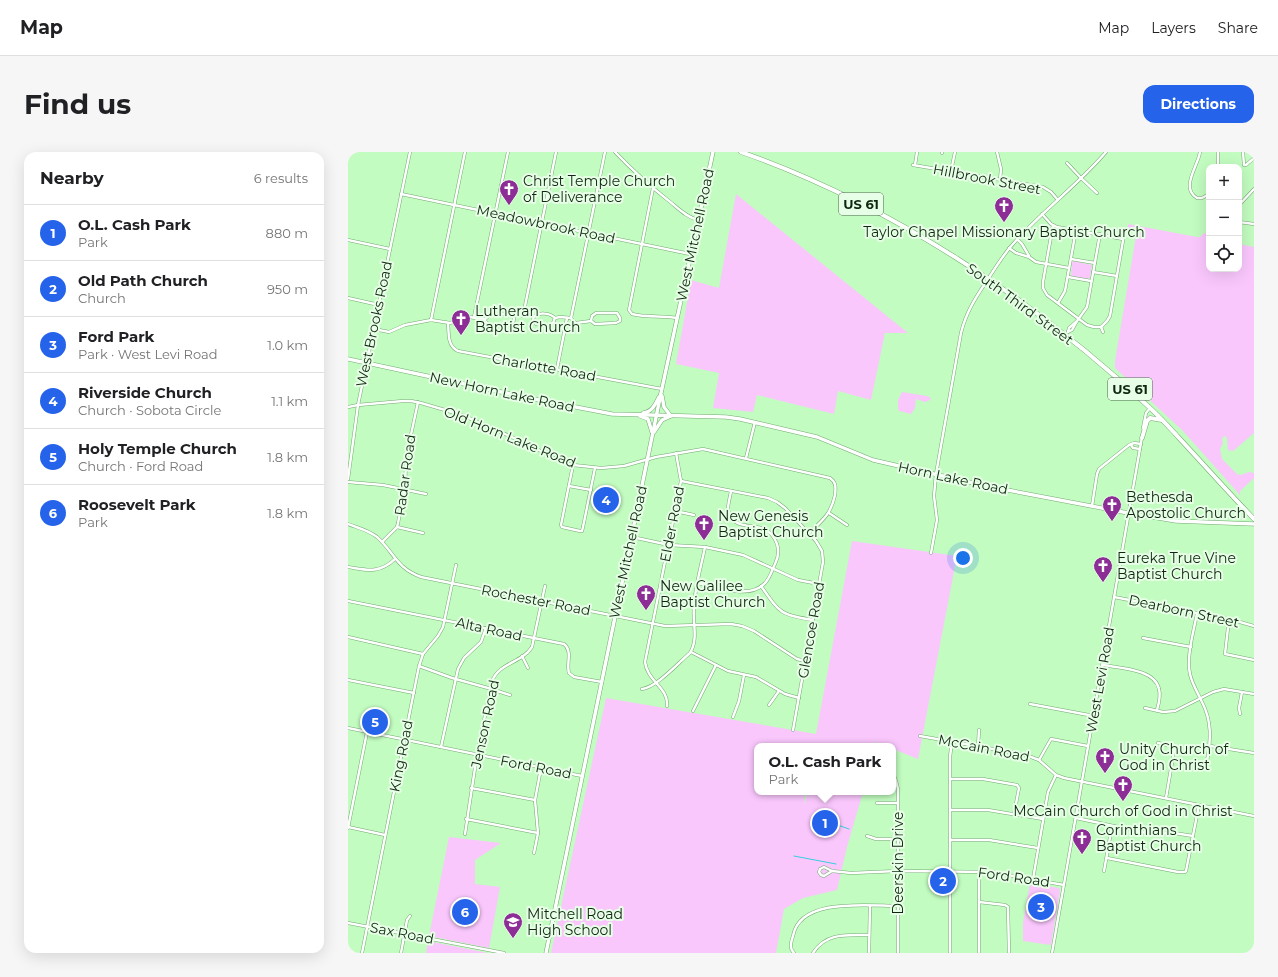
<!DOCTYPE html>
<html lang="en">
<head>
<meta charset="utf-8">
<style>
  body { margin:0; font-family:Montserrat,sans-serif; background:#f6f6f6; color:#202124 }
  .controls { position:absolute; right:12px; top:12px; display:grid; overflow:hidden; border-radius:8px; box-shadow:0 4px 16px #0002 }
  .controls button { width:36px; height:36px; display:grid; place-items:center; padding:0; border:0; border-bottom:1px solid #e0e0e0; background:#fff; color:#202124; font:20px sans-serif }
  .you { position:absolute; left:615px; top:406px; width:14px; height:14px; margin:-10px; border:3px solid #fff; border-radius:50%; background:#1a73e8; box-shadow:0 0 0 6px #1a73e833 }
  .badge { display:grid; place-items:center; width:26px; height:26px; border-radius:50%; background:#2563eb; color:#fff; font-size:13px; font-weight:700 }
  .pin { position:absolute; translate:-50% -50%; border:2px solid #fff; box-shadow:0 1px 4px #0006 }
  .popup { position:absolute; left:406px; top:591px; width:142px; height:52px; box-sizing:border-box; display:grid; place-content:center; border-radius:8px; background:#fff; filter:drop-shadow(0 1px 3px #0005); font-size:13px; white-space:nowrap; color:#757577 }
  .popup b { font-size:15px; color:#202124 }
  .popup::after { content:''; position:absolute; left:50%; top:100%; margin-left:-8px; border:8px solid transparent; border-top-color:#fff }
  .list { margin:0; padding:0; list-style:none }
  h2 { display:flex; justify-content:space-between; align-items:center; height:52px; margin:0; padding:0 16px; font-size:17px }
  h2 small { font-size:13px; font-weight:400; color:#757577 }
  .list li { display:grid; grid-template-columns:26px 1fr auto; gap:12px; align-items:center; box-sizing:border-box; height:56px; padding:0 16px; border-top:1px solid #e0e0e0 }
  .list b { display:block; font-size:15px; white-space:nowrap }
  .list p { margin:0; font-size:13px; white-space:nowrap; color:#757577 }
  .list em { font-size:13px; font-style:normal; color:#757577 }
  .icon { flex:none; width:22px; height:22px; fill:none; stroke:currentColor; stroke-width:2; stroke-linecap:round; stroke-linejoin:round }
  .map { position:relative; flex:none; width:906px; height:801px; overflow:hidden; border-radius:12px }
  header { display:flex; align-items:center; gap:24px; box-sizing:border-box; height:56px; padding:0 20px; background:#fff; border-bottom:1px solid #e0e0e0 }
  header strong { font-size:19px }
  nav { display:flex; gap:22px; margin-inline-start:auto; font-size:14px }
  .intro { display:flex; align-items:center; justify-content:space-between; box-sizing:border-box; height:96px; padding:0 24px }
  h1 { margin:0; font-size:28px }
  .button { padding:10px 18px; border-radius:12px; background:#2563eb; color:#fff; font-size:14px; font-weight:700 }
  main { display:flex; gap:24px; padding:0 24px }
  aside { flex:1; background:#fff; border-radius:12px; box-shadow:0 4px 16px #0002 }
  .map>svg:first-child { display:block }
  .green { fill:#fac7fd }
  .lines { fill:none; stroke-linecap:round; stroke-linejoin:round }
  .stream { stroke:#34d0de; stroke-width:1 }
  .minor-casing { stroke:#73a972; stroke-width:3.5 }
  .major-casing { stroke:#73a972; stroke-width:4.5 }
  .highway-casing { stroke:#73a972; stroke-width:5 }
  .minor { stroke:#fff; stroke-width:2.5 }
  .major { stroke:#fff; stroke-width:3.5 }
  .highway { stroke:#fff; stroke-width:4 }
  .labels { text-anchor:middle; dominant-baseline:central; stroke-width:4; stroke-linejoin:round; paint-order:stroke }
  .shield { fill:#e8ffe7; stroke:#516750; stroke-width:1 }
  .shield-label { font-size:13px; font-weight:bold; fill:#102610 }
  .street-label { font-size:14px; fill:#102610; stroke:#e8ffe7 }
  .poi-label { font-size:14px; fill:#102610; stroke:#e8ffe7; text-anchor:start }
</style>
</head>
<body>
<header>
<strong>Map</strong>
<nav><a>Map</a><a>Layers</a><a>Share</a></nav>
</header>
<div class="intro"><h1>Find us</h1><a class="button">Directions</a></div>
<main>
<aside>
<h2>Nearby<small>6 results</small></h2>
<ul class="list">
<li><span class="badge">1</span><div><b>O.L. Cash Park</b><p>Park</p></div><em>880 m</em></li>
<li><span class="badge">2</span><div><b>Old Path Church</b><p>Church</p></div><em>950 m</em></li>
<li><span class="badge">3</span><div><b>Ford Park</b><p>Park · West Levi Road</p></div><em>1.0 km</em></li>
<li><span class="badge">4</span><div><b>Riverside Church</b><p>Church · Sobota Circle</p></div><em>1.1 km</em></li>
<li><span class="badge">5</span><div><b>Holy Temple Church</b><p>Church · Ford Road</p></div><em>1.8 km</em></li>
<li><span class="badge">6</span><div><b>Roosevelt Park</b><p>Park</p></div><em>1.8 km</em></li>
</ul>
</aside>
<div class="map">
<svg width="906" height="801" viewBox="0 0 906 801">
  <rect width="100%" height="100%" fill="#c2fcc0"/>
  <!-- green -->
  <g class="green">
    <path d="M388 42 560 181H537L523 248 490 239 486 262 409 243 405 260 365 256 371 221 328 212 343 128 371 136Z"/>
    <path d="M780 72 849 85H852L856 81 861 82V117H891V92L906 95V281L885 299 880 298 879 286 877 284 875 285 874 287 875 291 872 297 874 307 889 322 893 323 901 320 906 321V326L892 339V343L835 279 767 216V209L789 78 780 76Z"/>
    <path d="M725 109 744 113 742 126 739 127 723 124 724 111Z"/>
    <path d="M554 240 579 244 583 246 582 248 577 250 568 247 567 256 563 262 551 259 550 257V248Z"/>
    <path d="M504 389 609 404 570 607 545 597V594H536L526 590 525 594H409V640H457L456 653 460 640H515L499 695 489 738 455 746 436 757 428 801H203L258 546 468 582Z"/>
    <path d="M101 685 153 691 127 708V732L152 735 141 796 81 784Z"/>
    <path d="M682 731 711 736 712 739 703 793 675 789V771Z"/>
    <path d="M80 789 140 801H78Z"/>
  </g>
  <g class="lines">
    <!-- stream -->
    <g class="stream">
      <path d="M469 667 476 668"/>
      <path d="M478 669 501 677"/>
      <path d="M446 704 488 712"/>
    </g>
    <defs>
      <g id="minor">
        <path d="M267 0C284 18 302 34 321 49 330 56 338 65 350 68"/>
        <path d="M649 0 653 17 652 28"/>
        <path d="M852 0C850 14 832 36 849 46H854L861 42"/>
        <path d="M895 0 896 13H898L906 6"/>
        <path d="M594 1V0"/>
        <path d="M719 11 733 26 749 41"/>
        <path d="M565 13 695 35 703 40 710 48"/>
        <path d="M567 13 569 0"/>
        <path d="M870 15V0"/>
        <path d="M603 19 607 0"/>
        <path d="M305 36 281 158 284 162C300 166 314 163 329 166"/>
        <path d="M53 42 342 102"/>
        <path d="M891 53 906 37"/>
        <path d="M694 62 703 72 709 75 775 87"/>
        <path d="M891 70 906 72"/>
        <path d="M705 73 695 130V136L699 143 739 173 746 175H753"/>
        <path d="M669 87 674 92 681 104"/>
        <path d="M0 88 42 97"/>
        <path d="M661 96 668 101 681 105 688 110 721 116"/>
        <path d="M723 107 747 111"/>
        <path d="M745 120 769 124"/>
        <path d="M720 125 743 129"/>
        <path d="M0 146 31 153"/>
        <path d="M710 151 717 139 728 78"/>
        <path d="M175 164 208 0"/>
        <path d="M126 165 160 0"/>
        <path d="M207 166C202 161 192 160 186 164L185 168 188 172 200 173 205 171 207 166 212 165 223 166 225 169 228 171 243 169 247 172 268 171 272 169V166L269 161H248L244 164 243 169"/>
        <path d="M223 166 257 0"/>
        <path d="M83 168 117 0"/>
        <path d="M100 171C101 181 99 194 110 199L314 237"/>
        <path d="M753 175 759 169 762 164 777 77"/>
        <path d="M753 175 755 180"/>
        <path d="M26 177 41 180 57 173 83 168 102 171 121 165 135 167 141 173H162L165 171 166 167 165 164 161 162 142 163 136 168"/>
        <path d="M720 180 721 176 729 169 739 155 752 82"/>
        <path d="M720 180 724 178 729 169"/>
        <path d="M209 217 219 166"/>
        <path d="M0 255 10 253 55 249H63L73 251 114 263 175 290 214 310 225 313 253 316 276 314 308 305 355 297 482 326C488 330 488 335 487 343 483 362 475 368 461 381"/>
        <path d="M795 276 798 261 802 256"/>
        <path d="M783 293 785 296 792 297"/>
        <path d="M398 306 407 270"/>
        <path d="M225 313 213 373 214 375 232 379H234L235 375 247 316"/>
        <path d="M0 327 10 253 62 0"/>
        <path d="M333 329 420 346 429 350 437 356 468 389 474 399 475 410 445 578"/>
        <path d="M0 330 35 333 78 342"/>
        <path d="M221 334 243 338"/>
        <path d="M744 354 749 322 751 317 781 293 786 291 793 292"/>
        <path d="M327 359 346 363"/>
        <path d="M481 361 499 373"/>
        <path d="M0 372C10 376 20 378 29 385 46 400 48 416 73 425L317 474 383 472 394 474 406 479 449 507 457 509"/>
        <path d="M49 375 75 381"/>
        <path d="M284 385 321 393 357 395 395 403 450 428 471 432"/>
        <path d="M34 390 49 375 50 371 57 337 58 306 70 250"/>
        <path d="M583 401 589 368 586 344 588 322 613 181C618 160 628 145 640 127 648 115 655 103 665 92 694 59 730 33 758 0"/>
        <path d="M0 415C19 418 31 422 47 407"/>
        <path d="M350 431C369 435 402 448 417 431 422 426 424 418 427 412 432 402 431 392 424 383 413 370 392 378 383 366 377 358 382 347 383 339"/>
        <path d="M413 434C432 461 432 463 465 468"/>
        <path d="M766 445 885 468 906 474"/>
        <path d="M0 449 216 492C225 499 218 512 221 521L226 525 254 530"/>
        <path d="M849 461C846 479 838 504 842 522 844 532 850 541 854 550 864 569 863 588 859 609"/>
        <path d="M881 467 877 502 906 508"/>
        <path d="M0 485 75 502"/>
        <path d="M795 486 843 495"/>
        <path d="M343 500 380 519 408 525 437 542 451 546"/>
        <path d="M174 504 180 516"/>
        <path d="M755 513C771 516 807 517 811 537 813 544 811 551 809 558"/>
        <path d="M71 514 104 526 140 536 162 543"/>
        <path d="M0 528 66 541"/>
        <path d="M294 537C309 535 330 511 342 501 351 486 344 470 346 454 347 435 353 415 357 395"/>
        <path d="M682 552 746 564"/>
        <path d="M421 553 431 539"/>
        <path d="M319 554C321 536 299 529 297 510L333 329 328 301"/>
        <path d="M797 556 815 560 827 559 865 540 876 537 906 542"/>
        <path d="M345 559 368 513"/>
        <path d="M892 562 891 556 894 540"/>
        <path d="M385 565 391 549 396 523"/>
        <path d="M0 576 234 624"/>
        <path d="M572 584 678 603 691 608 708 623 716 626 906 664"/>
        <path d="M810 591 824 594 826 599 818 646"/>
        <path d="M630 594 631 578"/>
        <path d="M862 594 906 601"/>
        <path d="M93 595 110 517 116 506 133 490 138 476"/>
        <path d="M691 608 703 587 740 594"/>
        <path d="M545 621 548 629 550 637V801"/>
        <path d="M602 627H635L669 633 671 636 666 662"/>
        <path d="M123 636 187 648"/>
        <path d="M529 651H550"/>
        <path d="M602 658H640L695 667"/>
        <path d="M728 666 803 682 826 681 845 684"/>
        <path d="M118 667 190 681"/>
        <path d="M0 675 37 683"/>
        <path d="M0 676 19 580"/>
        <path d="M117 682 129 603 144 529C152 510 174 511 184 495L197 434"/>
        <path d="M519 684 528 687H550"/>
        <path d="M602 688H641L690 696"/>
        <path d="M186 701 190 681 187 648 193 616"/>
        <path d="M759 706 830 720H837L838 719 851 653"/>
        <path d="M484 719 476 724 473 723 471 720 472 717 476 715 484 719 503 721 550 719 643 720 716 733"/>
        <path d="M631 719V801"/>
        <path d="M756 719 764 674"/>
        <path d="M685 727 700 640 708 623"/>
        <path d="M631 750 657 753 660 755 661 801"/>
        <path d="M0 771 156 801"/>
        <path d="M14 801 71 514 75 502 90 484 95 475 108 413"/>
        <path d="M53 801 59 768 62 764"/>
        <path d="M446 801C441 796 443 790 445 784 452 745 520 754 550 754"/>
        <path d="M465 801C478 780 500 783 521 783"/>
        <path d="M521 801 522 754"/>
        <path d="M602 801V605L604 589"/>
        <path d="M704 801 794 285"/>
      </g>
      <g id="major">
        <path d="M0 207 186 247 264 262 378 265 392 267 469 285 525 308 638 334 780 361 828 369 906 372"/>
        <path d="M314 244 316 255 322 263"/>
        <path d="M295 261C304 260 307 253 311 245"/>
        <path d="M292 264 300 267 304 280"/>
        <path d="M306 280 314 268 323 264"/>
        <path d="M198 801 313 241 365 0"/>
      </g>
      <g id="highway">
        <path d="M393 0C541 52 687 148 801 255 812 265 822 276 832 287 857 314 881 341 906 367"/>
        <path d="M794 286 799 269 802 266 814 268"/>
      </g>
    </defs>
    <!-- minor casing -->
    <use href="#minor" class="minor-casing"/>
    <!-- major casing -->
    <use href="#major" class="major-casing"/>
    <!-- highway casing -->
    <use href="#highway" class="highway-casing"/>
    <!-- minor -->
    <use href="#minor" class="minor"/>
    <!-- major -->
    <use href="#major" class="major"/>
    <!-- highway -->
    <use href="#highway" class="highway"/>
  </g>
  <!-- icons -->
  <defs>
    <symbol id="church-pin" viewBox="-11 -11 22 30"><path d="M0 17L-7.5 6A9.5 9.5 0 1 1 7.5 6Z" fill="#8d2e97" stroke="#e8ffe7"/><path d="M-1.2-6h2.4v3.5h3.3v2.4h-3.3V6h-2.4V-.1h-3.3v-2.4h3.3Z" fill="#fff"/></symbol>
    <symbol id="school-pin" viewBox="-11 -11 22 30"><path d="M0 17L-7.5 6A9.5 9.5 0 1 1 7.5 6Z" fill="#8d2e97" stroke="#e8ffe7"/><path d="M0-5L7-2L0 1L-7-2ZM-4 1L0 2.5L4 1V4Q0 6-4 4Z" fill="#fff"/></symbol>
  </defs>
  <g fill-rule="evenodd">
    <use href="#church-pin" x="150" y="26" width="22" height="30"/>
    <use href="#church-pin" x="645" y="43" width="22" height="30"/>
    <use href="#church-pin" x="102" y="156" width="22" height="30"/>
    <use href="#church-pin" x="753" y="342" width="22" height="30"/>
    <use href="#church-pin" x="345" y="361" width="22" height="30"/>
    <use href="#church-pin" x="744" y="403" width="22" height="30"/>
    <use href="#church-pin" x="287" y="431" width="22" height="30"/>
    <use href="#church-pin" x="746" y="594" width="22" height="30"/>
    <use href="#church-pin" x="764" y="622" width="22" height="30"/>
    <use href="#church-pin" x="723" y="675" width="22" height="30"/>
    <use href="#school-pin" x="154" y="759" width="22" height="30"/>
  </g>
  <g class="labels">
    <!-- shield labels -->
    <g class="shield">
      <rect x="491" y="41" width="44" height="22" rx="3"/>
      <rect x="760" y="226" width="44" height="22" rx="3"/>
    </g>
    <g class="shield-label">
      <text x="513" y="52">US 61</text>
      <text x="782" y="237">US 61</text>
    </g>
    <!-- street labels -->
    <g class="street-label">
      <text transform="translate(639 27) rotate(11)">Hillbrook Street</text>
      <text transform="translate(198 72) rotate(12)">Meadowbrook Road</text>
      <text transform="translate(347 83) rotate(-78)">West Mitchell Road</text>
      <text transform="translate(672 152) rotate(36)">South Third Street</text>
      <text transform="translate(26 172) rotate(-78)">West Brooks Road</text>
      <text transform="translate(196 215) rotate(10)">Charlotte Road</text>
      <text transform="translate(154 240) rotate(12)">New Horn Lake Road</text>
      <text transform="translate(162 285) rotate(22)">Old Horn Lake Road</text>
      <text transform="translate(57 323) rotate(-82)">Radar Road</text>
      <text transform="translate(605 326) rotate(12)">Horn Lake Road</text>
      <text transform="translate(324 372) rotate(-79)">Elder Road</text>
      <text transform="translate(280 400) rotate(-78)">West Mitchell Road</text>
      <text transform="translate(188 448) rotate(11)">Rochester Road</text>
      <text transform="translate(836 459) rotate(12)">Dearborn Street</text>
      <text transform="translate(141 477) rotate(12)">Alta Road</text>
      <text transform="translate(463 478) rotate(-80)">Glencoe Road</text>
      <text transform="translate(752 528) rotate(-80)">West Levi Road</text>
      <text transform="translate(137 572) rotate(-78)">Jenson Road</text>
      <text transform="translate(636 596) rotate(11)">McCain Road</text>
      <text transform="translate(53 604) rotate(-79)">King Road</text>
      <text transform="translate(188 615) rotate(11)">Ford Road</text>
      <text transform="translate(550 711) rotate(-90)">Deerskin Drive</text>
      <text transform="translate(666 725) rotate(8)">Ford Road</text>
      <text transform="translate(54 781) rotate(11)">Sax Road</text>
    </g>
    <!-- poi labels -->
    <g class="poi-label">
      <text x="175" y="29">Christ Temple Church<tspan x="175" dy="16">of Deliverance</tspan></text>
      <text x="656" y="80" text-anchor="middle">Taylor Chapel Missionary Baptist Church</text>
      <text x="127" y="159">Lutheran<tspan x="127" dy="16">Baptist Church</tspan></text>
      <text x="778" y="345">Bethesda<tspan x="778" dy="16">Apostolic Church</tspan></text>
      <text x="370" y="364">New Genesis<tspan x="370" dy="16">Baptist Church</tspan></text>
      <text x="769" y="406">Eureka True Vine<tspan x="769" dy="16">Baptist Church</tspan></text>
      <text x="312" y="434">New Galilee<tspan x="312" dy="16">Baptist Church</tspan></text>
      <text x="771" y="597">Unity Church of<tspan x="771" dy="16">God in Christ</tspan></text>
      <text x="775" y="659" text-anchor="middle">McCain Church of God in Christ</text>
      <text x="748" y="678">Corinthians<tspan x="748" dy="16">Baptist Church</tspan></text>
      <text x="179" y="762">Mitchell Road<tspan x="179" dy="16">High School</tspan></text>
    </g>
  </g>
</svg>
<div class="controls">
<button>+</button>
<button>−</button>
<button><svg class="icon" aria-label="locate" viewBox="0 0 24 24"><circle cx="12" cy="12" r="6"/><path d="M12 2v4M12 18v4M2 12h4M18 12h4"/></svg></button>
</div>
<div class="you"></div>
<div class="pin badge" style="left:477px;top:671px">1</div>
<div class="popup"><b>O.L. Cash Park</b>Park</div>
<div class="pin badge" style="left:595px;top:729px">2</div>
<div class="pin badge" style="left:693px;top:755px">3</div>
<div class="pin badge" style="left:258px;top:348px">4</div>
<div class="pin badge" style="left:27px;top:570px">5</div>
<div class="pin badge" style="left:117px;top:760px">6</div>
</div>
</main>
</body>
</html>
